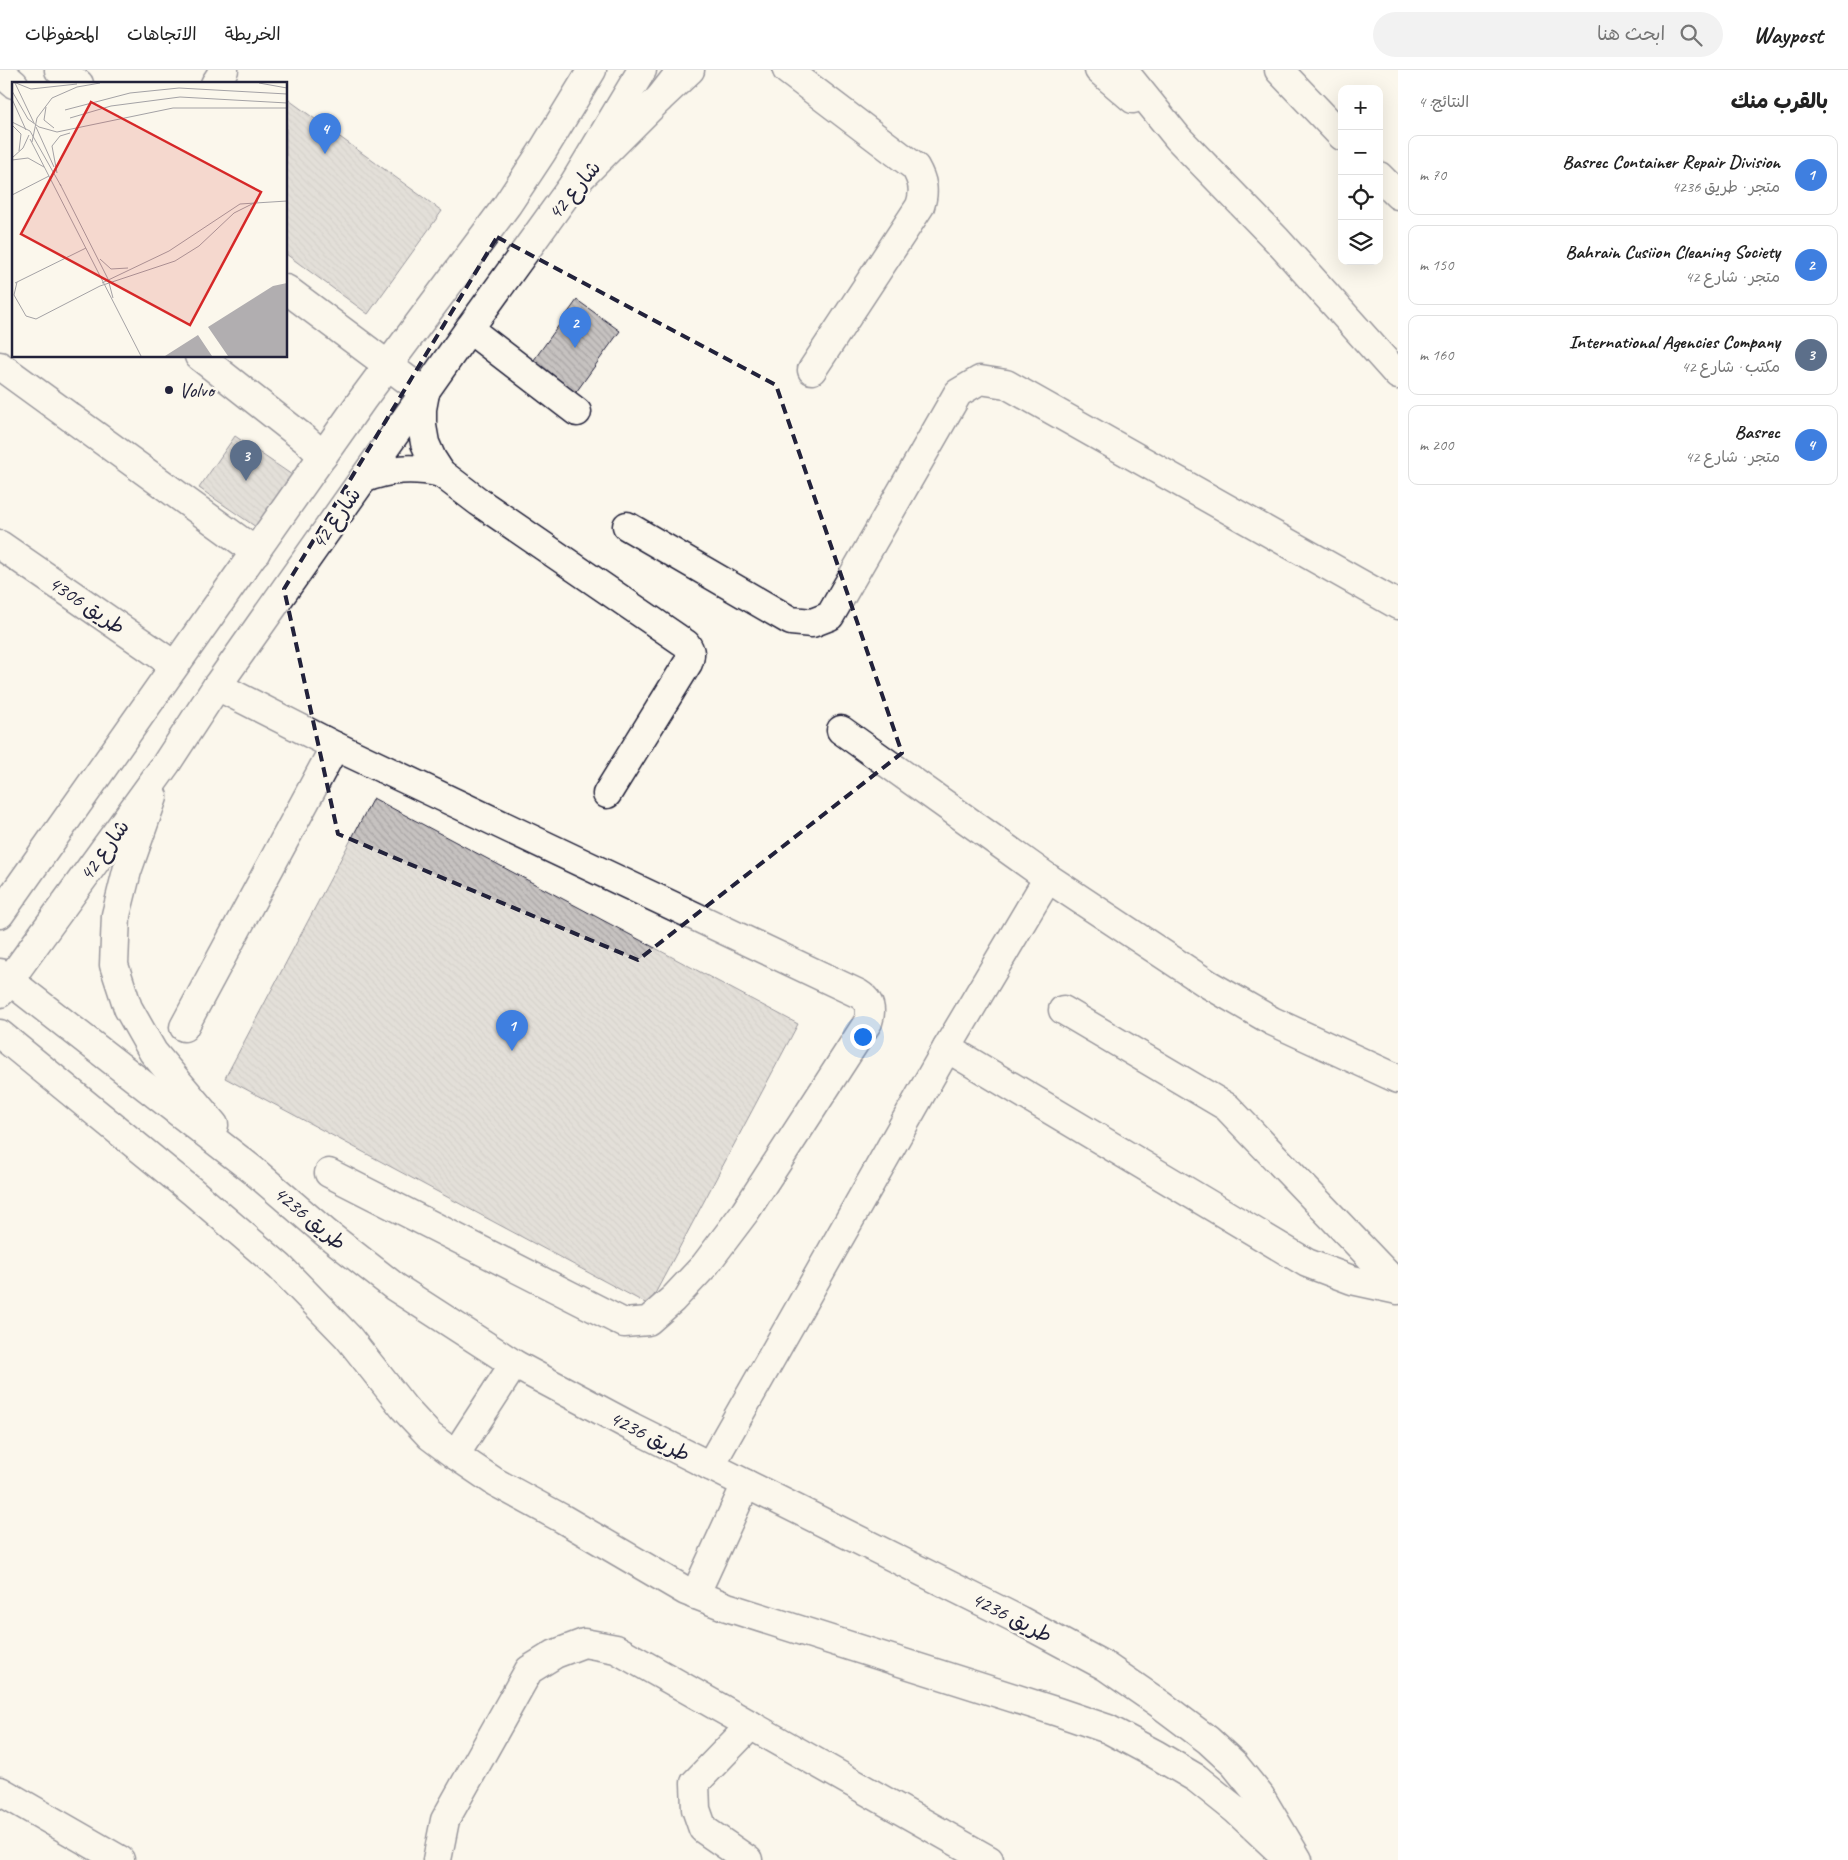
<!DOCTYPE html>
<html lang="ar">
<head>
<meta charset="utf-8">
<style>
  body { margin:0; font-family:Caveat,"Playpen Sans Arabic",sans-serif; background:#f2f2f2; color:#222; direction:rtl }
  .controls { position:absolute; right:15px; top:15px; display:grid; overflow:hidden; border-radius:10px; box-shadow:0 5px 20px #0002 }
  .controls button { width:45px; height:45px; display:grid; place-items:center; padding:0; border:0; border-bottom:1px solid #e0e0e0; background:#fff; color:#222; font:25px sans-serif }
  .you { position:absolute; left:862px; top:966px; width:18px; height:18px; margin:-12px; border:4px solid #fff; border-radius:50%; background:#1a73e8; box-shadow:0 0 0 8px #1a73e833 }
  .badge { display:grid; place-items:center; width:32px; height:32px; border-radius:50%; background:#22223b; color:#fff; font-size:16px; font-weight:700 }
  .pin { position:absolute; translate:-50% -41px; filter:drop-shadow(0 1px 2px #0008) }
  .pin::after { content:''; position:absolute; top:26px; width:18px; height:15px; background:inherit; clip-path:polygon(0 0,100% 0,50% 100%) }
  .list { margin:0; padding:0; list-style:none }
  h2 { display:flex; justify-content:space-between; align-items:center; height:65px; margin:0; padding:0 20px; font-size:21px }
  h2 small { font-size:16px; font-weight:400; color:#767676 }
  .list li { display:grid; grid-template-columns:32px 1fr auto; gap:15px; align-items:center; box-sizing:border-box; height:80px; margin:0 10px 10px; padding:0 10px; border:1px solid #e0e0e0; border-radius:10px }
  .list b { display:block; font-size:19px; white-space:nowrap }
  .list p { margin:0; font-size:16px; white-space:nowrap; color:#767676 }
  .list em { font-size:16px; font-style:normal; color:#767676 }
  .icon { flex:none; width:28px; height:28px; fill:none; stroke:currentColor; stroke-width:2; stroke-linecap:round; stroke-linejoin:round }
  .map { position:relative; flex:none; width:1398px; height:1790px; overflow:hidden; direction:ltr }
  header { display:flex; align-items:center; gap:30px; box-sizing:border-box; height:70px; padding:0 25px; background:#fff; border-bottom:1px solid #e0e0e0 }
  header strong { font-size:24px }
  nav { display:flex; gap:28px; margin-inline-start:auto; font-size:18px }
  .search { width:350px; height:45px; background:#f2f2f2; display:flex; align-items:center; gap:12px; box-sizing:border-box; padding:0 18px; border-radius:28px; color:#767676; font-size:19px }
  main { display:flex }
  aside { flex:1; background:#fff }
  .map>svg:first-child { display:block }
  .building { fill:url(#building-back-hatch); stroke:#22223b }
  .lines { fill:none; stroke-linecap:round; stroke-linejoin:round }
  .minor-casing { stroke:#22223b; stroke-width:31 }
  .highway-casing { stroke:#22223b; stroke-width:31 }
  .minor { stroke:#fbf7ec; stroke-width:28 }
  .highway { stroke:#fbf7ec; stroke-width:28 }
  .marked { fill:none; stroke:#22223b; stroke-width:4; stroke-dasharray:10 6; stroke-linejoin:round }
  .poi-dot { fill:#22223b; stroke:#fbf7ec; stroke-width:2 }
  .labels { text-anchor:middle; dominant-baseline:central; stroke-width:5; stroke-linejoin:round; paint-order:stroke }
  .street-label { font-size:21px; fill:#22223b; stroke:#fbf7ec }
  .poi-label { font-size:21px; fill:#22223b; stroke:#fbf7ec; text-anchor:start }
  .inset-road { fill:none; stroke:#a4a2a5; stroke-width:1 }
  .view { fill:#d62828; fill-opacity:0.15; stroke:#d62828; stroke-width:2.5 }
  .inset-edge { fill:none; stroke:#22223b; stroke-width:2.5 }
</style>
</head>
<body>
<header>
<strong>Waypost</strong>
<div class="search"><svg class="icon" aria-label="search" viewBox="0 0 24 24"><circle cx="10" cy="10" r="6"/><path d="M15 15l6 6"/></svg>ابحث هنا</div>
<nav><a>الخريطة</a><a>الاتجاهات</a><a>المحفوظات</a></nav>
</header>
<main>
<aside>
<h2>بالقرب منك<small>النتائج: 4</small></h2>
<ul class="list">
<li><span class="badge" style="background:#3f7fe0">1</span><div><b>Basrec Container Repair Division</b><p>متجر · طريق 4236</p></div><em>70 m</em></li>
<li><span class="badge" style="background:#3f7fe0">2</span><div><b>Bahrain Cusiion Cleaning Society</b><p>متجر · شارع 42</p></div><em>150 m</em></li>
<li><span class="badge" style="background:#5c6f8a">3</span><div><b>International Agencies Company</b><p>مكتب · شارع 42</p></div><em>160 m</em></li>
<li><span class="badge" style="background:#3f7fe0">4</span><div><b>Basrec</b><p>متجر · شارع 42</p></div><em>200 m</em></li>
</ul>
</aside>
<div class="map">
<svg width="1398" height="1790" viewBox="0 0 1398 1790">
  <defs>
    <pattern id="building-back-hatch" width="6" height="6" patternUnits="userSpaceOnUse" patternTransform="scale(1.25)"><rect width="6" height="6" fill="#c6c2c0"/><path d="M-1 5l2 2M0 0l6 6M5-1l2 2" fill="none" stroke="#aaa6a6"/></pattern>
  </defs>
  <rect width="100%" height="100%" fill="#fbf7ec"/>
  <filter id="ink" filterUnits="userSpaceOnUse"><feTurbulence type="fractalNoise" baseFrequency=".02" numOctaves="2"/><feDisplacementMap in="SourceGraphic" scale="10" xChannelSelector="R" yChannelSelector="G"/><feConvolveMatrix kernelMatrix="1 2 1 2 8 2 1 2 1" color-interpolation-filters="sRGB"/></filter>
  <g filter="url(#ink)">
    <!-- building -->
    <g class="building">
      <path d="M286 28 442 141 368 244 286 184Z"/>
      <path d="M577 230 620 261 574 325 531 294Z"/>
      <path d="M235 366 292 405 256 457 199 418Z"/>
      <path d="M373 728 798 954 649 1235 225 1008Z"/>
    </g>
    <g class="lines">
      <defs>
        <g id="minor">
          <path d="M59 0 79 14"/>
          <path d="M787 0 915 97C923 111 925 121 920 136L812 300"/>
          <path d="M0 2 14 14"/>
          <path d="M215 14 224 0"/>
          <path d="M286 219 425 323"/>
          <path d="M469 259 577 342"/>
          <path d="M199 286 306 370 323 386"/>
          <path d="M0 296 256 482"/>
          <path d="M425 323 422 339V356L425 373 432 389 441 403 479 432 686 574C691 581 691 585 688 593L607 724"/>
          <path d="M363 409C390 398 413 397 441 403"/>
          <path d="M627 456 791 551 812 553 830 546 958 323 980 310 1006 314 1398 535"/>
          <path d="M0 475 174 595"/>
          <path d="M217 616 335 676 859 924C870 931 872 940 868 952L745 1142 705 1195 673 1229 648 1251 624 1253 329 1103"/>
          <path d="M841 660 1048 808 1208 914 1272 951 1398 1009"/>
          <path d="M153 727 127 801 116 845 114 895 128 938 153 982 214 1055"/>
          <path d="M0 844 362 330 507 135 542 82 592 0"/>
          <path d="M0 903 254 1101 326 1163 395 1217 514 1294 632 1357 1021 1551 1105 1596 1160 1634 1208 1670 1234 1694 1260 1726 1298 1790"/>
          <path d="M0 923 166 694 217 616 469 259 573 115 659 29 673 11"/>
          <path d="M1063 940 1227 1037 1398 1216"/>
          <path d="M184 957 335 676"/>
          <path d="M0 964 193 1122 280 1197 348 1267 404 1338 430 1366 455 1385 495 1412 563 1449 686 1521 727 1537 1058 1642 1108 1659 1155 1684 1196 1708 1236 1740 1287 1788"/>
          <path d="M947 978 1307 1193 1352 1210 1398 1220"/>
          <path d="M455 1385 514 1294"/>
          <path d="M710 1396 947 978 1048 808"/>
          <path d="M695 1525 746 1414"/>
          <path d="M0 1721 120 1790"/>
          <path d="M437 1790 445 1750 529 1600 555 1584 584 1573 616 1579 989 1790"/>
          <path d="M748 1790 703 1759 696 1739 695 1713 751 1655"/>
        </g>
        <g id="highway">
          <path d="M1099 0 1133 29"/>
          <path d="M1123 0 1178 68 1277 170 1398 305"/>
          <path d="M1279 0 1342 66"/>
          <path d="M659 29 690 0"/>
          <path d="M1379 106 1398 125"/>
          <path d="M573 115 642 0"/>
        </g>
      </defs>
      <!-- minor casing -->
      <use href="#minor" class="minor-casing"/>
      <!-- highway casing -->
      <use href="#highway" class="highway-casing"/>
      <!-- minor -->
      <use href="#minor" class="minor"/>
      <!-- highway -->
      <use href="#highway" class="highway"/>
    </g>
  </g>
  <!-- marked area -->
  <path d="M0 0H1398V1790H0ZM497 167 776 315 902 683 638 890 338 764 284 519Z" fill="#fbf7ec" fill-opacity=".55" fill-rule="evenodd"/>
  <path class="marked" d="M497 167 776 315 902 683 638 890 338 764 284 519Z"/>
  <!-- markers -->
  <circle class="poi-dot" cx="169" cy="320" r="5"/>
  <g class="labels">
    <!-- street labels -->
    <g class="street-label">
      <text transform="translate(574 120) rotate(-50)">شارع 42</text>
      <text transform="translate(336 448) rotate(-55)">شارع 42</text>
      <text transform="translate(87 535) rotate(34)">طريق 4306</text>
      <text transform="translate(104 780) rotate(-54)">شارع 42</text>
      <text transform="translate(310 1148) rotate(40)">طريق 4236</text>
      <text transform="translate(650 1366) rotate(27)">طريق 4236</text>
      <text transform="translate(1012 1547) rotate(27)">طريق 4236</text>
    </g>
    <!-- poi labels -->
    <g class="poi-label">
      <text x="179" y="320">Volvo</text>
    </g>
  </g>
  <!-- overview -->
  <g transform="translate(12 12)">
    <rect width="275" height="275" fill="#fbf7ec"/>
    <path d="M275 201V274H216L196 245 261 204ZM186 253 200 274H153Z" fill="#b1aeb0"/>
    <path class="inset-road" d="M3 1 22 41M4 1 19 7 65 2M247 1 275 6M0 9 16 37 27 45 45 50 161 26H275M0 17 14 48M34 25 32 38 42 46M53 28 118 11 167 6 275 12M58 36 99 24 168 15 275 21M0 40 18 49 49 104M0 43 9 52 7 69M24 45 42 85M18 57 129 274M20 60 25 36 40 16 65 5 88 1M0 76 11 66 17 53M0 78 16 76 32 85M45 91 40 64 48 54 58 51M48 102 96 197 101 216M0 113 37 94M88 177 99 187 116 186M5 200 2 213 14 234 24 237 88 204 163 179 187 164 222 131 246 119M3 201 74 166M90 201 157 169 228 122 275 119"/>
    <path class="view" d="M79 20 249 110 178 243 9 152Z"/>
    <rect width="275" height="275" class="inset-edge"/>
  </g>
</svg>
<div class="controls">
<button>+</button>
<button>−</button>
<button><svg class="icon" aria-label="locate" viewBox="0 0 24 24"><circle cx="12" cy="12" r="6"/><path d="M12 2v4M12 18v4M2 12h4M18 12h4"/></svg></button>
<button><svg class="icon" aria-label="layers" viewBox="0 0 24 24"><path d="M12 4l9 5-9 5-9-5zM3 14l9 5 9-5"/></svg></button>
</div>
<div class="you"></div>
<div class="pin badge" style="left:512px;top:981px;background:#3f7fe0">1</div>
<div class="pin badge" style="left:575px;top:278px;background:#3f7fe0">2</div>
<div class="pin badge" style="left:246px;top:411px;background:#5c6f8a">3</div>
<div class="pin badge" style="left:325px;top:84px;background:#3f7fe0">4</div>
</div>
</main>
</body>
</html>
